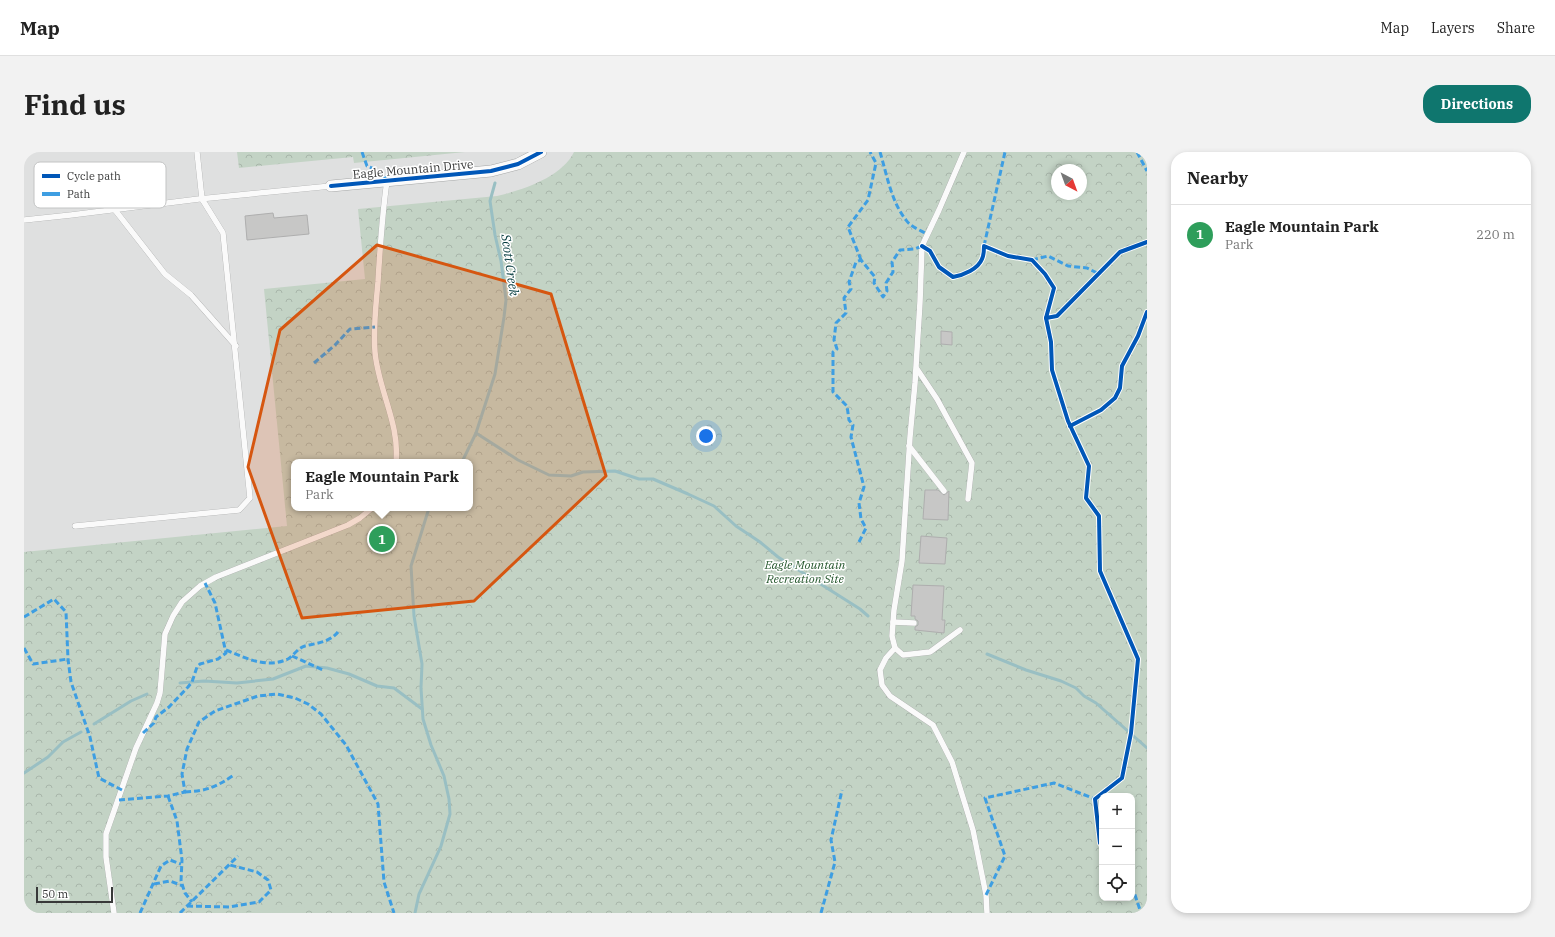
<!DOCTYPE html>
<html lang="en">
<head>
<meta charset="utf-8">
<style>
  body { margin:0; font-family:"IBM Plex Serif",serif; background:#f2f2f2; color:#222 }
  .controls { position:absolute; right:12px; bottom:12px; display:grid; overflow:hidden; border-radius:8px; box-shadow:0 2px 6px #0003 }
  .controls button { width:36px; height:36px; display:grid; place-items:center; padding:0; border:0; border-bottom:1px solid #e0e0e0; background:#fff; color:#222; font:20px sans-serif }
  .compass { position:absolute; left:1027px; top:12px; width:36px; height:36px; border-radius:50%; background:#fff; box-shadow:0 2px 6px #0003; rotate:139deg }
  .scale { position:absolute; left:12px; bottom:10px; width:77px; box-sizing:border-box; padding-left:4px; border:2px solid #383939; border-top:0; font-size:11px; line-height:14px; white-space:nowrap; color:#383939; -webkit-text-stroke:3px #fff; paint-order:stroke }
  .you { position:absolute; left:682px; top:284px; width:14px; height:14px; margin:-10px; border:3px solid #fff; border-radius:50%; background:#1a73e8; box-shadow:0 0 0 6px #1a73e833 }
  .badge { display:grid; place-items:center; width:26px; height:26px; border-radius:50%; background:#0f766e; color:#fff; font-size:13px; font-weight:700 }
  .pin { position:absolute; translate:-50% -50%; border:2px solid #fff; box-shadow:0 1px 4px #0006 }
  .popup { position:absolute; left:267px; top:307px; width:182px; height:52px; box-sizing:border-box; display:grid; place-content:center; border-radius:8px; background:#fff; filter:drop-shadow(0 1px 3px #0005); font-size:13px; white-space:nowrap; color:#767676 }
  .popup b { font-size:15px; color:#222 }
  .popup::after { content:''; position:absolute; left:50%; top:100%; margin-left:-8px; border:8px solid transparent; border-top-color:#fff }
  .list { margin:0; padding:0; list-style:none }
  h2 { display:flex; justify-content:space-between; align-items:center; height:52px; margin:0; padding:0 16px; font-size:17px }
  h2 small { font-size:13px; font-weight:400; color:#767676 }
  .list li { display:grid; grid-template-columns:26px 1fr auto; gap:12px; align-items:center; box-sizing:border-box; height:60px; padding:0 16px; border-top:1px solid #e0e0e0 }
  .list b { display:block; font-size:15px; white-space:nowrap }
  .list p { margin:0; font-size:13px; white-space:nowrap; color:#767676 }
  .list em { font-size:13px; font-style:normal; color:#767676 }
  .icon { flex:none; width:22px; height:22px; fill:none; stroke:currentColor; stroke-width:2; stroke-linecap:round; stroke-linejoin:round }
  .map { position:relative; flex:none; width:1123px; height:761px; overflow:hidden; border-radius:16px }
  header { display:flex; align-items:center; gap:24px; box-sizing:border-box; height:56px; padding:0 20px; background:#fff; border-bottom:1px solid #e0e0e0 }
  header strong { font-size:19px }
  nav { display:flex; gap:22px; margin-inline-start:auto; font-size:14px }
  .intro { display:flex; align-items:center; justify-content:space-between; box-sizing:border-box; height:96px; padding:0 24px }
  h1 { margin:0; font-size:28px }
  .button { padding:10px 18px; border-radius:16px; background:#0f766e; color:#fff; font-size:14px; font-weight:700 }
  main { display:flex; gap:24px; padding:0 24px }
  aside { flex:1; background:#fff; border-radius:16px; box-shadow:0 2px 6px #0003 }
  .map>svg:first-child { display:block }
  .park { fill:url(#park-crowns); fill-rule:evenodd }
  .pitch { fill:#c3d3c5 }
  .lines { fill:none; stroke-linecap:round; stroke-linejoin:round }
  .stream { stroke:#99bfc3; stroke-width:3 }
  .building { fill:#c7c7c6; stroke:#aeaeae }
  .service-casing { stroke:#a5a6a6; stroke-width:6 }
  .minor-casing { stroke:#a5a6a6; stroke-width:12 }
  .service { stroke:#fafafa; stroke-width:5.5 }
  .minor { stroke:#fafafa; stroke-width:11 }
  .quiet { stroke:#3e9ee2; stroke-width:3; stroke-dasharray:6 3; stroke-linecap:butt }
  .cycleway-casing { stroke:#fff; stroke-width:6 }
  .cycleway { stroke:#0057b8; stroke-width:4 }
  .marked { fill:#d65610; fill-opacity:0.2; stroke:#d65610; stroke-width:3; stroke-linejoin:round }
  .labels { text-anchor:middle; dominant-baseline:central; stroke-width:3; stroke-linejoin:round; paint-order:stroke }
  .street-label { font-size:12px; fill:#383939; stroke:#fff }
  .park-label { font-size:12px; font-style:italic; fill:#27592f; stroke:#fff }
  .water-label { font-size:13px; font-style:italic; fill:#01383b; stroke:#fff }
  .key { fill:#fff; stroke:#c3c4c4; stroke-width:1 }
  .key-label { font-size:11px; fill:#383939 }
</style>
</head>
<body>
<header>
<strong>Map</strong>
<nav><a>Map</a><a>Layers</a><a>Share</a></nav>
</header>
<div class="intro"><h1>Find us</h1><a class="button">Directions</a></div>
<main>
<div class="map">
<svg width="1123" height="761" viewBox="0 0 1123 761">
  <defs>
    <pattern id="park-crowns" width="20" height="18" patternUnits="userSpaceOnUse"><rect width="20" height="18" fill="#c3d3c5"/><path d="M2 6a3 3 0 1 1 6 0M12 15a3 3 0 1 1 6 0" fill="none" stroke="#a8b6aa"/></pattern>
  </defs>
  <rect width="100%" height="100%" fill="#dfe0e0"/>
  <!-- park -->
  <g class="park">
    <path d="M213 0H441L330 11 329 5 215 16Z"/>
    <path d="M550 0H1123V761H0V400L263 374 240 137 341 127 334 57 473 44C499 38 538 25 550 0ZM1033 18H1057V42H1033ZM270 310H446V356H270ZM1078 644H1108V746H1078Z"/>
  </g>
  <!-- pitch -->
  <path class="pitch" d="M280 752 281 761H218Z"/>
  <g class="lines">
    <!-- stream -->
    <g class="stream">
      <path d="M452 281 494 308 525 323 547 324 559 320 591 319 615 327H629L664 342 690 354 712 374 736 390 754 405 836 457 844 464"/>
      <path d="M438 310 452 281 471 222 480 165 482 148 477 109 471 83 466 49 471 31"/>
      <path d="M963 502 1002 518 1037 529 1052 536 1060 544 1072 551 1123 596"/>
      <path d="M156 531 180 529 213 531 249 527 282 514 303 516 325 522 353 534 370 536 398 557"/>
      <path d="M70 572 107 549 123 542"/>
      <path d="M0 621 24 605 39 590 57 580"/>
      <path d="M391 761 395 742 417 694 426 662 425 647 420 624 407 593 399 567 397 536 398 512 390 464 387 414 405 356"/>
    </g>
  </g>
  <!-- building -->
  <g class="building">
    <path d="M249 61 250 66 283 63 285 82 223 88 221 64Z"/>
    <path d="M917 179 928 180V193L917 192Z"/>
    <path d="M901 338H914L920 343 925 339 924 368 899 367Z"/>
    <path d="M897 384 923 386 921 412 895 411Z"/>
    <path d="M889 433 920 434 918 468H921L920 481 891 478V475L894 473V469L891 467V464H887Z"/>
  </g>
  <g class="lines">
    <defs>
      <g id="service">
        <path d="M940 0 915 58 898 94 896 150 891 231 886 285 878 409 870 458 868 484 871 496 862 506 856 518 858 533 866 544 909 573 928 610 949 678 962 743 963 761"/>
        <path d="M363 29C358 63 356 96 354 130 352 153 349 176 351 200 354 237 376 272 372 310"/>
        <path d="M91 58 141 122 167 143 212 194"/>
        <path d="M0 68 47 63 175 47 307 34"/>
        <path d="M893 217 913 247 948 311 944 347"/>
        <path d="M885 294 920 339"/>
        <path d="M51 374 215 358 226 346 199 81 178 47 173 0"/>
        <path d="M869 470 890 471"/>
        <path d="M871 496 879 503 906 500 936 478"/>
        <path d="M90 761 82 705V682L112 596 133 551 136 541 141 482 149 464 158 450 176 434 192 425 324 373 336 366 348 356"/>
      </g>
      <path id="minor" d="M307 34 467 19 494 12 517 0"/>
    </defs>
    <!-- service casing -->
    <use href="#service" class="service-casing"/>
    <!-- minor casing -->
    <use href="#minor" class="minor-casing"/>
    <!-- service -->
    <use href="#service" class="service"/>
    <!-- minor -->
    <use href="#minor" class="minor"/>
    <!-- quiet -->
    <g class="quiet">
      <path d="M338 0 343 14 357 20 363 29"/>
      <path d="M856 0C863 23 867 49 882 68 887 75 896 78 903 82"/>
      <path d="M1113 0 1123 19"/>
      <path d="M960 94 981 0"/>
      <path d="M837 108 824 75 844 48 852 11 846 0"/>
      <path d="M1008 108 1024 104 1044 114 1063 116 1075 122"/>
      <path d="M290 211 311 193 326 177 351 175"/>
      <path d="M835 390 842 376 837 367 835 351 840 335 827 285 829 273 825 268 823 254 809 240V200L813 197 810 188 812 171 822 161 820 146 827 137 825 130 832 110 837 108 851 125 850 131 859 145 863 139 862 131 869 120 868 110 876 98 891 97 898 94 900 95"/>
      <path d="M0 465 30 447 42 460 44 507 47 530 66 585 75 626 98 638"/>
      <path d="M0 496 9 512 44 507"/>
      <path d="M202 498C222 506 242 517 264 507 270 503 274 496 281 494 293 491 306 490 314 480"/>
      <path d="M268 504 299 518"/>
      <path d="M119 581 130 571 132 565 145 555 164 535 168 530 173 515 176 512 194 507 202 501 191 451 181 431"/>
      <path d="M161 640C183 639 192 635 210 623"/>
      <path d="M144 644 153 669 158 708 157 729 161 741 168 750"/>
      <path d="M95 648 144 644 161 640 158 622 163 597 175 570 191 559 234 544 253 542 271 546 284 552 297 562 322 593 354 652 360 730 370 761"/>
      <path d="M130 732 146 729 159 734"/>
      <path d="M1108 734 1117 761"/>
      <path d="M962 743 981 704 961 646 1030 631 1071 647"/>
      <path d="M163 754 205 755 235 750 247 738 244 728 233 720 206 713"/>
      <path d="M116 761 137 714 146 708 157 712"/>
      <path d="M156 761 214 704"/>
      <path d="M797 761 811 710 807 688 818 638"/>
    </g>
    <defs>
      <g id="cycleway">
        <path d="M307 34 467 19 494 12 517 0"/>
        <path d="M898 94 906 99 915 115 929 125C940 123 954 117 958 107 960 103 960 98 960 94L984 104 1008 108 1021 122 1030 136 1022 166 1033 164 1096 100 1123 90"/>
        <path d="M1022 166 1027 190 1028 218 1044 269 1065 314 1062 346 1075 364 1076 419 1114 507 1107 581 1098 626 1071 647 1076 691 1078 694"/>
        <path d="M1046 274 1077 258 1091 246 1096 236 1098 214 1114 184 1123 160"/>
      </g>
    </defs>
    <!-- cycleway casing -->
    <use href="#cycleway" class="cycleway-casing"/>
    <!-- cycleway -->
    <use href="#cycleway" class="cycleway"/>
  </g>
  <!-- marked area -->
  <path class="marked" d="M353 93 527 142 582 324 450 449 278 466 224 315 256 178Z"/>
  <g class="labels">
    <!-- street labels -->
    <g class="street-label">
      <text transform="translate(389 17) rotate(-5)">Eagle Mountain Drive</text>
    </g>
    <!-- park labels -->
    <g class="park-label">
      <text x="781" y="412">Eagle Mountain<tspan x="781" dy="14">Recreation Site</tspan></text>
    </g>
    <!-- water labels -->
    <g class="water-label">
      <text transform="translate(486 113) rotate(82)">Scott Creek</text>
    </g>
  </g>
  <!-- legend -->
  <rect x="10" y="10" width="132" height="46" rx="6" class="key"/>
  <rect x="18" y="22" width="18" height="4" fill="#0057b8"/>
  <rect x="18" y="40" width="18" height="4" fill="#3e9ee2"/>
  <g class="key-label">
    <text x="43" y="28">Cycle path</text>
    <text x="43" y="46">Path</text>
  </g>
</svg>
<div class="controls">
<button>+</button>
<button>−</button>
<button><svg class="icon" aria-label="locate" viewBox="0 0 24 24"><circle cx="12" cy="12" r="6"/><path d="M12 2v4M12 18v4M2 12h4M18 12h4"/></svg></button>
</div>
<svg class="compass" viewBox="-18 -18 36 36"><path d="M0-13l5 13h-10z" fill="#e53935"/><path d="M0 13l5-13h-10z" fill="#767676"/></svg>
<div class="scale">50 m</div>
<div class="you"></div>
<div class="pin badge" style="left:358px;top:387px;background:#2e9e5b">1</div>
<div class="popup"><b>Eagle Mountain Park</b>Park</div>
</div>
<aside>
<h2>Nearby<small></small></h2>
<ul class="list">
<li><span class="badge" style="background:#2e9e5b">1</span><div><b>Eagle Mountain Park</b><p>Park</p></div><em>220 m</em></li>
</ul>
</aside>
</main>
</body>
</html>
